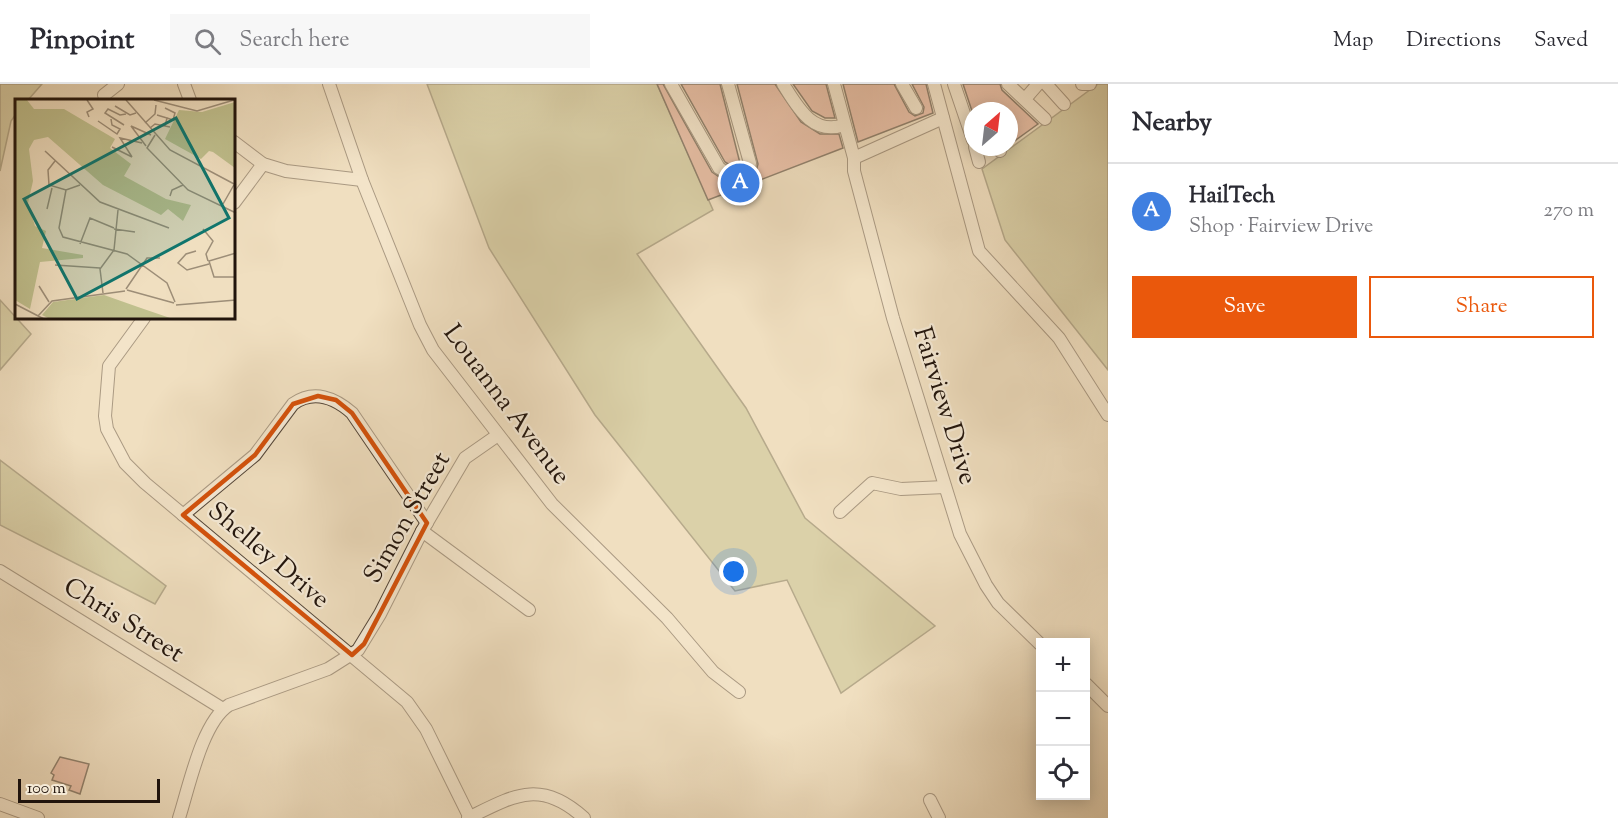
<!DOCTYPE html>
<html lang="en">
<head>
<meta charset="utf-8">
<style>
  body { margin:0; font-family:"Sorts Mill Goudy",serif; background:#f7f7f7; color:#2b2b33 }
  .controls { position:absolute; right:18px; bottom:18px; display:grid; overflow:hidden; border-radius:0px; box-shadow:0 3px 15px #0003 }
  .controls button { width:54px; height:54px; display:grid; place-items:center; padding:0; border:0; border-bottom:2px solid #e1e1e2; background:#fff; color:#2b2b33; font:30px sans-serif }
  .compass { position:absolute; left:964px; top:18px; width:54px; height:54px; border-radius:50%; background:#fff; box-shadow:0 3px 15px #0003; rotate:28deg }
  .scale { position:absolute; left:18px; bottom:15px; width:142px; box-sizing:border-box; padding-left:6px; border:3px solid #21140c; border-top:0; font-size:16px; line-height:21px; white-space:nowrap; color:#21140c; -webkit-text-stroke:4px #f5ead6; paint-order:stroke }
  .you { position:absolute; left:734px; top:488px; width:21px; height:21px; margin:-15px; border:4px solid #fff; border-radius:50%; background:#1a73e8; box-shadow:0 0 0 9px #1a73e833 }
  .badge { display:grid; place-items:center; width:39px; height:39px; border-radius:50%; background:#ea580c; color:#fff; font-size:20px; font-weight:700 }
  .pin { position:absolute; translate:-50% -50%; border:3px solid #fff; box-shadow:0 2px 6px #0006 }
  .list { margin:0; padding:0; list-style:none }
  h2 { display:flex; justify-content:space-between; align-items:center; height:78px; margin:0; padding:0 24px; font-size:26px }
  h2 small { font-size:20px; font-weight:400; color:#7c7c81 }
  .list li { display:grid; grid-template-columns:39px 1fr auto; gap:18px; align-items:center; box-sizing:border-box; height:96px; padding:0 24px; border-top:2px solid #e1e1e2 }
  .list b { display:block; font-size:22px; white-space:nowrap }
  .list p { margin:0; font-size:20px; white-space:nowrap; color:#7c7c81 }
  .list em { font-size:20px; font-style:normal; color:#7c7c81 }
  .actions { display:flex; gap:12px; padding:18px 24px }
  .actions a { flex:1; padding:14px 0; border:2px solid #ea580c; border-radius:0px; text-align:center; font-size:21px; color:#ea580c }
  .actions .main { background:#ea580c; color:#fff }
  .icon { flex:none; width:33px; height:33px; fill:none; stroke:currentColor; stroke-width:2; stroke-linecap:round; stroke-linejoin:round }
  .map { position:relative; flex:none; width:1108px; height:734px; overflow:hidden }
  header { display:flex; align-items:center; gap:36px; box-sizing:border-box; height:84px; padding:0 30px; background:#fff; border-bottom:2px solid #e1e1e2 }
  header strong { font-size:28px }
  nav { display:flex; gap:33px; margin-inline-start:auto; font-size:21px }
  .search { width:420px; height:54px; background:#f7f7f7; display:flex; align-items:center; gap:15px; box-sizing:border-box; padding:0 21px; border-radius:0px; color:#7c7c81; font-size:22px }
  main { display:flex }
  aside { flex:1; background:#fff }
  .map>svg:first-child { display:block }
  .green { fill:#c0c08e; stroke:#706a4d; stroke-width:1.5 }
  .building { fill:#df9d8c; stroke:#21140c; stroke-width:1.5 }
  .lines { fill:none; stroke-linecap:round; stroke-linejoin:round }
  .minor-casing { stroke:#554739; stroke-width:14 }
  .minor { stroke:#f5ead6; stroke-width:12 }
  .marked { fill:none; stroke:#d4520c; stroke-width:4.5; stroke-linejoin:round }
  .labels { text-anchor:middle; dominant-baseline:central; stroke-width:4.5; stroke-linejoin:round; paint-order:stroke }
  .street-label { font-size:26px; fill:#21140c; stroke:#f5ead6 }
  .inset-road { fill:none; stroke:#9d8e78; stroke-width:1.5 }
  .view { fill:#0f766e; fill-opacity:0.15; stroke:#0f766e; stroke-width:3 }
  .inset-edge { fill:none; stroke:#21140c; stroke-width:3 }
</style>
</head>
<body>
<header>
<strong>Pinpoint</strong>
<div class="search"><svg class="icon" aria-label="search" viewBox="0 0 24 24"><circle cx="10" cy="10" r="6"/><path d="M15 15l6 6"/></svg>Search here</div>
<nav><a>Map</a><a>Directions</a><a>Saved</a></nav>
</header>
<main>
<div class="map">
<svg width="1108" height="734" viewBox="0 0 1108 734">
  <rect width="100%" height="100%" fill="#f0dfc0"/>
  <filter id="stains"><feTurbulence type="fractalNoise" baseFrequency=".00333" numOctaves="4"/><feColorMatrix values="0 0 0 0 .2 0 0 0 0 .09 0 0 0 0 .02 0 0 0 .5 -.17"/></filter>
  <radialGradient id="worn" r=".72"><stop offset=".6" stop-color="#630" stop-opacity="0"/><stop offset="1" stop-color="#630" stop-opacity=".3"/></radialGradient>
  <!-- green -->
  <g class="green">
    <path d="M0 0H42L28 16H16V30L11 37 0 87Z"/>
    <path d="M427 0H657L713 126 637 170 746 324 805 434 935 542 841 609 787 496 735 507 595 331 489 164Z"/>
    <path d="M1098 0H1108V286L1005 156 982 85Z"/>
    <path d="M0 216 31 250 0 286Z"/>
    <path d="M0 376 166 502 155 520 0 441Z"/>
  </g>
  <!-- building -->
  <g class="building">
    <path d="M657 0H663L712 88 731 101 738 102 754 95 758 80 737 0H775L801 38 820 50H839L843 64 708 116Z"/>
    <path d="M681 0H720L741 83 736 85 725 78Z"/>
    <path d="M793 0H826L835 34H825L812 27Z"/>
    <path d="M843 0H894L909 28 915 32 923 29 924 23 912 0H926L933 29 858 58Z"/>
    <path d="M963 0H1000L1002 6 1038 40 1009 61V27H973V30Z"/>
    <path d="M60 673 89 680 80 710 69 706 71 702 52 696 54 691 51 689Z"/>
  </g>
  <g class="lines">
    <defs>
      <g id="minor">
        <path d="M184 0 190 16"/>
        <path d="M329 0 362 96 420 241 433 266 552 420 667 534 713 588 739 608"/>
        <path d="M671 0 719 84 735 94 748 89 750 79 728 0"/>
        <path d="M783 0C797 22 812 52 844 41"/>
        <path d="M834 0 854 74"/>
        <path d="M902 0 916 24"/>
        <path d="M934 0 979 167 1059 254 1108 331"/>
        <path d="M954 0 973 56"/>
        <path d="M1008 0 1045 35"/>
        <path d="M1046 0 1064 20"/>
        <path d="M1082 0H1090"/>
        <path d="M104 11 118 0"/>
        <path d="M1025 15 1038 0"/>
        <path d="M943 34 854 74V87L893 234 960 450 986 501 998 519 1040 560"/>
        <path d="M234 58 263 80 286 87 362 96"/>
        <path d="M975 63 979 78"/>
        <path d="M995 63 1000 67"/>
        <path d="M234 119 263 80"/>
        <path d="M144 234 109 282 105 332 107 345 125 379 145 399 407 618 426 645 470 734"/>
        <path d="M840 428 872 399 901 405 945 403"/>
        <path d="M183 431 255 371 293 320C314 305 335 314 352 329L427 439"/>
        <path d="M422 447 529 526"/>
        <path d="M0 487 223 625"/>
        <path d="M1086 600 1108 622"/>
        <path d="M930 716 939 734"/>
        <path d="M0 720 38 734"/>
        <path d="M179 734C189 703 202 638 229 621L328 585 358 566 380 530 422 447 465 374 498 351"/>
        <path d="M468 734C513 712 540 694 584 734"/>
      </g>
    </defs>
    <!-- minor casing -->
    <use href="#minor" class="minor-casing"/>
    <!-- minor -->
    <use href="#minor" class="minor"/>
  </g>
  <!-- marked area -->
  <path d="M0 0H1108V734H0ZM318 312 336 316 352 329 427 439 364 560 352 571 183 431 255 371 293 320Z" fill="#f0dfc0" fill-opacity=".55" fill-rule="evenodd"/>
  <path class="marked" d="M318 312 336 316 352 329 427 439 364 560 352 571 183 431 255 371 293 320Z"/>
  <g class="labels">
    <!-- street labels -->
    <g class="street-label">
      <text transform="translate(506 321) rotate(53)">Louanna Avenue</text>
      <text transform="translate(944 322) rotate(73)">Fairview Drive</text>
      <text transform="translate(408 434) rotate(-60)">Simon Street</text>
      <text transform="translate(268 472) rotate(40)">Shelley Drive</text>
      <text transform="translate(123 537) rotate(32)">Chris Street</text>
    </g>
  </g>
  <!-- overview -->
  <g transform="translate(15 15)">
    <rect width="220" height="220" fill="#f0dfc0"/>
    <path d="M0 1H12L19 10H49L100 40 95 49 116 65 109 77 151 100 176 106 168 122 153 110 146 116 88 86 33 38 19 41 14 50 18 82 13 104 20 127 31 132 27 149 68 156V159L25 163 15 210 0 201ZM220 3V69L198 53 194 52 186 60 150 40 164 11 187 13ZM89 196 123 208 158 220H35L27 216 38 203Z" fill="#c0c08e"/>
    <path class="inset-road" d="M72 1 78 10 72 13 74 18M111 1 155 51 221 86M139 1 182 12 219 1M100 7 115 16 121 14M150 9 160 14 158 21 152 19M142 16 152 19 150 27M83 22 102 35 105 30 97 26 96 20M130 24 140 15 141 6M109 26 90 14 93 10 105 16 111 15M135 29 140 25 155 28M140 36 132 49 173 91 221 114M131 47 116 27 136 36M97 48 117 58M30 52 85 103 154 129M117 58 105 39 127 44M40 62 33 71 34 86 51 91 65 86M51 91 44 129 48 138 112 155 152 184 160 203M155 97 157 91 168 86M208 105 220 84M32 110 37 89M99 130 120 133M188 130 198 142 191 155 193 162M65 145 75 119 99 129M181 152 171 155 163 164 172 171 194 165M221 154 194 162 199 178H221M40 166 85 169M24 187 34 203M111 190 132 159H145M112 191 159 204M88 194 85 170 99 151 103 111M0 205 29 220M161 206 221 201M23 217 37 202 110 192"/>
    <path class="view" d="M161 19 214 119 62 200 9 100Z"/>
    <rect width="220" height="220" class="inset-edge"/>
  </g>
  <rect width="100%" height="100%" filter="url(#stains)"/>
  <rect width="100%" height="100%" fill="url(#worn)"/>
</svg>
<div class="controls">
<button>+</button>
<button>−</button>
<button><svg class="icon" aria-label="locate" viewBox="0 0 24 24"><circle cx="12" cy="12" r="6"/><path d="M12 2v4M12 18v4M2 12h4M18 12h4"/></svg></button>
</div>
<svg class="compass" viewBox="-18 -18 36 36"><path d="M0-13l5 13h-10z" fill="#e53935"/><path d="M0 13l5-13h-10z" fill="#7c7c81"/></svg>
<div class="scale">100 m</div>
<div class="you"></div>
<div class="pin badge" style="left:740px;top:99px;background:#3f7fe0">A</div>
</div>
<aside>
<h2>Nearby<small></small></h2>
<ul class="list">
<li><span class="badge" style="background:#3f7fe0">A</span><div><b>HailTech</b><p>Shop · Fairview Drive</p></div><em>270 m</em></li>
</ul>
<div class="actions"><a class="main">Save</a><a>Share</a></div>
</aside>
</main>
</body>
</html>
